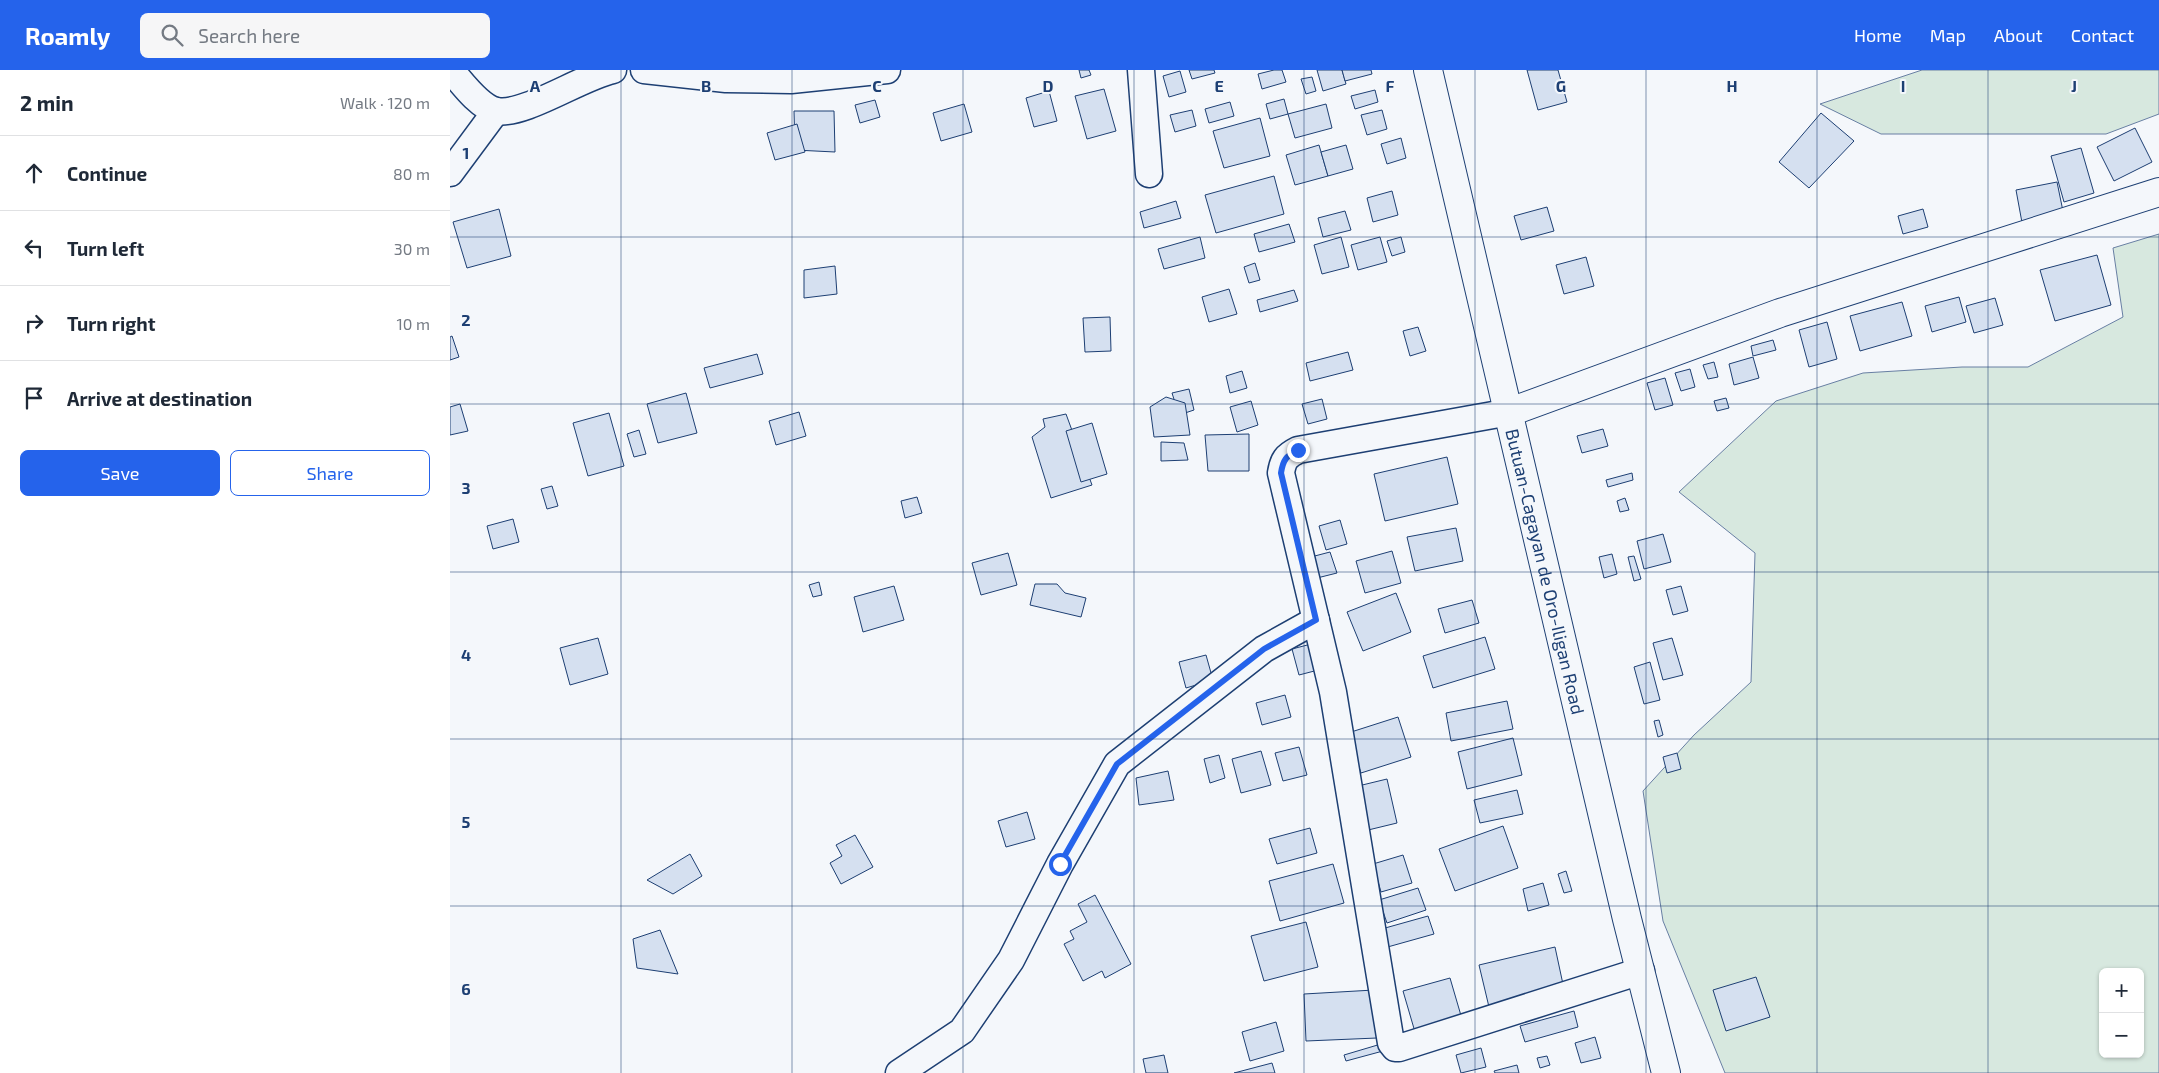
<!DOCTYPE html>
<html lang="en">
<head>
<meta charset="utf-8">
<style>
  body { margin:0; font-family:"Exo 2",sans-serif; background:#f6f6f7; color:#1f2937 }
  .controls { position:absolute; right:15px; bottom:15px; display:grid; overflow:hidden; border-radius:8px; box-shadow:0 1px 4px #0004 }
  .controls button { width:45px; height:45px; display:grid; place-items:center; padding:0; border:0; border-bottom:1px solid #e0e1e3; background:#fff; color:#1f2937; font:25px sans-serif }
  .stop { position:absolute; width:15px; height:15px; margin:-11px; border:4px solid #2563eb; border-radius:50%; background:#fff }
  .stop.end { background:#2563eb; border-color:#fff; box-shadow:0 1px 5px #0008 }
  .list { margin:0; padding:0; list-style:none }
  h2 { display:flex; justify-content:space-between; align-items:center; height:65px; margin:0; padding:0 20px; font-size:21px }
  h2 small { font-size:16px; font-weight:400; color:#747a83 }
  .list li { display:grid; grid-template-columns:32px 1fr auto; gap:15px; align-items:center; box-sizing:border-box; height:75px; padding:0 20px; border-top:1px solid #e0e1e3 }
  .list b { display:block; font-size:19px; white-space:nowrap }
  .list em { font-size:16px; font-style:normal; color:#747a83 }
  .actions { display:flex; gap:10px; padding:15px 20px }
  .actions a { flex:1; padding:11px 0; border:1px solid #2563eb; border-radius:8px; text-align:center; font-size:18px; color:#2563eb }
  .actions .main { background:#2563eb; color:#fff }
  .icon { flex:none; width:28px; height:28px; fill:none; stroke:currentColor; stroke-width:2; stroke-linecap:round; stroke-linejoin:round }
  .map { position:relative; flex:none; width:1709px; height:1003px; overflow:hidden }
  header { display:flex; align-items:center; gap:30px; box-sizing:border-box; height:70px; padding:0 25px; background:#2563eb; color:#fff }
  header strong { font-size:24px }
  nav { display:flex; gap:28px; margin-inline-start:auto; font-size:18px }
  .search { width:350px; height:45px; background:#f6f6f7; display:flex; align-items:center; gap:12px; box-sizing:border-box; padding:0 18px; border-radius:8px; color:#747a83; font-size:19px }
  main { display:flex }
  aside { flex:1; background:#fff }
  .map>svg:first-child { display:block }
  .green { fill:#d7e8df; stroke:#687fa3; fill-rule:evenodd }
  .building { fill:#d5e0f0; stroke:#1d3f73 }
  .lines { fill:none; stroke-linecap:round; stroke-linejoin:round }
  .minor-casing { stroke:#1d3f73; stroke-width:29 }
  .tertiary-casing { stroke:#1d3f73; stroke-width:30 }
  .trunk-casing { stroke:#1d3f73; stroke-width:30 }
  .minor { stroke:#f4f7fb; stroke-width:26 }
  .tertiary { stroke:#f4f7fb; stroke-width:28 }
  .trunk { stroke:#f4f7fb; stroke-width:28 }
  .route { stroke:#2563eb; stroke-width:6 }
  .grid { fill:none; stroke:#1d3f73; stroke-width:1; stroke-opacity:0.55 }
  .labels { text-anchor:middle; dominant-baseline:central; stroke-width:4; stroke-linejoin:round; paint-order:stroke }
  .street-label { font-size:18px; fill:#1d3f73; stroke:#f4f7fb }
  .grid-label { font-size:16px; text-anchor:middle; font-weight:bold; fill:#1d3f73; stroke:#f4f7fb; stroke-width:4; stroke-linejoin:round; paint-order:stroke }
</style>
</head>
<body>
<header>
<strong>Roamly</strong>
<div class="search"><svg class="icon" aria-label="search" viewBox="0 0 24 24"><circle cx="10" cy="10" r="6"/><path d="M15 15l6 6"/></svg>Search here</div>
<nav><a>Home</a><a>Map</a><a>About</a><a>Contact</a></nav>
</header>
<main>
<aside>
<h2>2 min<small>Walk · 120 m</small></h2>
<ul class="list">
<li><svg class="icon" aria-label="ahead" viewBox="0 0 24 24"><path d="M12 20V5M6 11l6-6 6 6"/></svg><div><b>Continue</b></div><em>80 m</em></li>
<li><svg class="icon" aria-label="left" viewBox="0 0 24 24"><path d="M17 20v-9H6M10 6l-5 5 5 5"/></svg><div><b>Turn left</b></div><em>30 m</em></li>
<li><svg class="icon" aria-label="right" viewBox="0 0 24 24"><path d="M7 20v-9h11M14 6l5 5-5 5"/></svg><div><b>Turn right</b></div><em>10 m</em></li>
<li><svg class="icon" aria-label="arrive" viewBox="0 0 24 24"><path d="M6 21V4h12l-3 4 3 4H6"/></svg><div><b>Arrive at destination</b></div></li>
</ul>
<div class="actions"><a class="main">Save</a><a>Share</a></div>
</aside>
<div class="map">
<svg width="1709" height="1003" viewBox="0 0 1709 1003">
  <rect width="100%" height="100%" fill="#f4f7fb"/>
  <!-- green -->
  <g class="green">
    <path d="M1472 0H1709V44L1656 64H1431L1370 34Z"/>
    <path d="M1709 164V1003H1275L1213 851 1193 721 1244 665 1301 612 1305 483 1229 422 1326 331 1413 303 1512 297H1578L1673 247 1663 178ZM1653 902H1690V984H1653Z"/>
  </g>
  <!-- building -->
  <g class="building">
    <path d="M629 0H639L641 5 631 8Z"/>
    <path d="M739 0H764L765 3 742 9Z"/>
    <path d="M824 0H832L836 12 812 19 808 4Z"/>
    <path d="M867 0H892L896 14 873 21Z"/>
    <path d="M892 0H921L922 4 895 11Z"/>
    <path d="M1077 0H1108L1117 32 1088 40Z"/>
    <path d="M730 1 736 22 719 27 713 6Z"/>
    <path d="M862 7 866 21 856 24 851 9Z"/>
    <path d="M654 19 666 61 637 69 625 26Z"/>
    <path d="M925 20 928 32 905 39 901 26Z"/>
    <path d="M599 21 607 51 584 57 576 28Z"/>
    <path d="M834 29 838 44 820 49 816 34Z"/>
    <path d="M425 30 430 47 410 53 405 35Z"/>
    <path d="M780 32 784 46 759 53 755 39Z"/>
    <path d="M514 34 522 62 491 71 483 43Z"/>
    <path d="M876 34 882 58 845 68 838 44Z"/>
    <path d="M742 40 746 56 725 62 720 45Z"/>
    <path d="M932 40 937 59 917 65 911 45Z"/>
    <path d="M344 41H384L385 82 345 80Z"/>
    <path d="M1371 43 1404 71 1359 118 1329 92Z"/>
    <path d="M810 48 820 86 774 98 763 61Z"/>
    <path d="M347 54 355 82 325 90 317 63Z"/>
    <path d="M1685 58 1702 92 1664 111 1647 77Z"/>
    <path d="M951 68 956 88 937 94 931 74Z"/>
    <path d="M869 75 878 106 845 115 836 85Z"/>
    <path d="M896 75 903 99 878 106 871 82Z"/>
    <path d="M1631 78 1644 123 1614 132 1601 86Z"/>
    <path d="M824 106 834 144 766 163 755 125Z"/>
    <path d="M1607 112 1615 151 1573 158 1566 120Z"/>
    <path d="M942 121 948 145 923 152 917 128Z"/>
    <path d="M726 131 731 148 694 158 690 142Z"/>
    <path d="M1097 137 1104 161 1071 170 1064 146Z"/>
    <path d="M49 139 61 186 17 198 3 152Z"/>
    <path d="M1473 139 1478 157 1453 164 1448 146Z"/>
    <path d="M895 141 901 160 873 167 868 148Z"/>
    <path d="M839 154 845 172 809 182 804 164Z"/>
    <path d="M750 167 755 188 714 199 708 179Z"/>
    <path d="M891 167 899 197 872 204 864 175Z"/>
    <path d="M930 167 937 192 908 200 901 175Z"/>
    <path d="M951 167 955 182 942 186 937 171Z"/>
    <path d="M1647 185 1661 235 1605 251 1590 200Z"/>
    <path d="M1136 187 1144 216 1114 224 1106 195Z"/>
    <path d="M805 193 810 210 799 213 794 197Z"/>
    <path d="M385 196 387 224 354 228V200Z"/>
    <path d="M779 219 787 244 759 252 752 227Z"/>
    <path d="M844 220 848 231 810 242 807 230Z"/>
    <path d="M1509 227 1516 252 1482 262 1475 236Z"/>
    <path d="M1545 228 1553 255 1524 263 1516 236Z"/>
    <path d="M1452 232 1462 266 1410 281 1400 246Z"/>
    <path d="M660 247 661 281 635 282 633 248Z"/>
    <path d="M1377 252 1387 289 1359 297 1349 260Z"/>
    <path d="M968 257 976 281 960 286 953 261Z"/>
    <path d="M2 266 9 287 0 290V267Z"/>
    <path d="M1323 270 1326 280 1303 286 1301 276Z"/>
    <path d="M898 282 903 300 860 311 856 293Z"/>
    <path d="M307 284 313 304 260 318 254 298Z"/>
    <path d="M1303 287 1309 308 1284 315 1279 294Z"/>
    <path d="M1264 292 1268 307 1258 309 1253 295Z"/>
    <path d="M1240 299 1245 317 1231 321 1225 303Z"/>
    <path d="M792 301 797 318 780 323 776 306Z"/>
    <path d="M1215 308 1223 335 1205 340 1197 313Z"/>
    <path d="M739 319 744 340 729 345 722 323Z"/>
    <path d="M236 323 247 363 208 373 197 334Z"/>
    <path d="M716 327 735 333 740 365 704 367 700 337Z"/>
    <path d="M1276 328 1279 338 1267 341 1264 331Z"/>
    <path d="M872 329 877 349 858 354 852 334Z"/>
    <path d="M801 331 808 355 787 362 780 337Z"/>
    <path d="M10 334 18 361 0 365V337Z"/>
    <path d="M349 342 356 366 326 375 319 351Z"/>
    <path d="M159 343 174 396 138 406 123 353Z"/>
    <path d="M616 344 642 415 601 428 582 367 595 357 593 349Z"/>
    <path d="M642 353 657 404 631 412 616 361Z"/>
    <path d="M1153 359 1158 376 1132 383 1127 366Z"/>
    <path d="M189 360 196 384 184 387 177 364Z"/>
    <path d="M799 364V401H758L755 365Z"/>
    <path d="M711 372 734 373 738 390 711 391Z"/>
    <path d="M997 387 1008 434 935 451 924 404Z"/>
    <path d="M1182 403 1183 410 1158 417 1156 410Z"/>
    <path d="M102 416 108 436 97 439 91 419Z"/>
    <path d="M467 427 472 443 455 448 451 431Z"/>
    <path d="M1175 428 1179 440 1170 442 1167 431Z"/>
    <path d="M63 449 69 472 43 479 37 456Z"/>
    <path d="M890 450 897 474 876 480 869 456Z"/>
    <path d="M1006 458 1013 491 965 501 957 467Z"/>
    <path d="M1213 464 1221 492 1194 499 1187 471Z"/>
    <path d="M942 481 951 513 915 523 906 491Z"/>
    <path d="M880 482 887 503 863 509 857 488Z"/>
    <path d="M558 483 567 515 531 525 522 493Z"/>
    <path d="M1162 484 1167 504 1154 508 1149 487Z"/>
    <path d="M1184 486 1191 509 1184 511 1178 487Z"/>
    <path d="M369 512 372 525 363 527 359 515Z"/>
    <path d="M585 514H607L615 523 636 528 631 547 580 535Z"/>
    <path d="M444 516 454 550 413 562 404 527Z"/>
    <path d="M1231 516 1238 541 1223 545 1216 520Z"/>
    <path d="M946 523 961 562 913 581 897 542Z"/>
    <path d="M1022 530 1029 553 995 563 988 539Z"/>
    <path d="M1035 567 1045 599 983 618 973 586Z"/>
    <path d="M148 568 158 604 120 615 110 578Z"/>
    <path d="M1222 568 1233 605 1213 610 1203 573Z"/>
    <path d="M865 573 872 599 849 605 842 579Z"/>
    <path d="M756 585 763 610 736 618 729 592Z"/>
    <path d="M1200 592 1210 630 1194 634 1184 597Z"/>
    <path d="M835 625 841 647 812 655 806 633Z"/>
    <path d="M1057 631 1063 659 1001 671 996 643Z"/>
    <path d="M948 647 961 687 911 703 898 663Z"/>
    <path d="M1209 650 1213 665 1208 667 1204 651Z"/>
    <path d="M1063 668 1072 705 1017 719 1008 682Z"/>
    <path d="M849 677 857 705 833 711 825 683Z"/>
    <path d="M811 681 821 715 791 723 782 689Z"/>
    <path d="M1227 683 1231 699 1217 703 1213 687Z"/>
    <path d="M769 685 775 708 760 713 754 689Z"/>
    <path d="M718 701 724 730 689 735 686 708Z"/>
    <path d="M937 709 947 753 914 761 904 717Z"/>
    <path d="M1067 720 1073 744 1030 753 1024 730Z"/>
    <path d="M577 742 585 769 556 777 548 751Z"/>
    <path d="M1053 756 1068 798 1005 821 989 779Z"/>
    <path d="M860 758 867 783 827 794 819 769Z"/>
    <path d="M405 765 423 797 391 814 380 793 392 786 386 775Z"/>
    <path d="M240 784 252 806 223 824 197 810Z"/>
    <path d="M953 785 962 813 931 822 923 794Z"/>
    <path d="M883 794 894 833 830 851 819 811Z"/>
    <path d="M1116 801 1122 821 1114 823 1108 804Z"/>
    <path d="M1093 813 1099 835 1078 841 1073 819Z"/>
    <path d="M968 818 976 840 937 853 929 830Z"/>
    <path d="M645 825 681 894 655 908 652 901 633 911 614 874 624 869 620 861 637 852 628 834Z"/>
    <path d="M978 846 984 864 934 878 928 860Z"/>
    <path d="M856 852 868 897 814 911 801 866Z"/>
    <path d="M210 860 228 904 187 898 183 869Z"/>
    <path d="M1105 877 1114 919 1039 937 1029 895Z"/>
    <path d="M1306 907 1320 947 1276 961 1263 920Z"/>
    <path d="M1000 908 1012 949 965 962 953 921Z"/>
    <path d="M924 920 927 968 856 971 854 924Z"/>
    <path d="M1124 941 1128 957 1075 972 1070 956Z"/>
    <path d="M826 952 834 981 800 991 792 962Z"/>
    <path d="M1145 967 1151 988 1131 993 1125 973Z"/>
    <path d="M931 974 933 981 896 991 894 985Z"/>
    <path d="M1031 978 1036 997 1011 1003 1006 985Z"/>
    <path d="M714 985 718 1003H696L693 989Z"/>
    <path d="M1097 986 1100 995 1090 998 1087 988Z"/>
    <path d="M822 993 825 1003H784Z"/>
    <path d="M1067 995 1069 1003H1045L1044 1001Z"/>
  </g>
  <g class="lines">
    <defs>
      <g id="minor">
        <path d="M1 0C11 12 30 38 47 41 74 46 133 6 163 0"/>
        <path d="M194 0 276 9 341 10 437 0"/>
        <path d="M691 0 699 104"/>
        <path d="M0 103 46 41"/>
        <path d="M1060 342 848 380C836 386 833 390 831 403L883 622 941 973 945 978H949L1191 901"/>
        <path d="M449 1003 512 961 561 890 610 794 667 694 814 579 866 550"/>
      </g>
      <path id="tertiary" d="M1060 342 1330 243 1709 122"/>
      <g id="trunk">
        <path id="s1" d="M978 0 1177 849 1216 1003"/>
      </g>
    </defs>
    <!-- minor casing -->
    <use href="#minor" class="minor-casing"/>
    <!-- tertiary casing -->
    <use href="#tertiary" class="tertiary-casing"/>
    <!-- trunk casing -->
    <use href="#trunk" class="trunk-casing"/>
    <!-- minor -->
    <use href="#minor" class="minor"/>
    <!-- tertiary -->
    <use href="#tertiary" class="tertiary"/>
    <!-- trunk -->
    <use href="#trunk" class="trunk"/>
  </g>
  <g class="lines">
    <!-- route -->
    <path class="route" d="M610 794 667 694 814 579 866 550 831 403C833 390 836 386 848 380"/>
  </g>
  <!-- grid -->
  <path class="grid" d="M171 0V1003M342 0V1003M513 0V1003M684 0V1003M854 0V1003M1025 0V1003M1196 0V1003M1367 0V1003M1538 0V1003M0 167H1709M0 334H1709M0 502H1709M0 669H1709M0 836H1709"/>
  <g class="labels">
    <!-- street labels -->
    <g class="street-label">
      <text stroke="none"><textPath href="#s1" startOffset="515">Butuan-Cagayan de Oro-Iligan Road</textPath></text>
    </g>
  </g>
  <g class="grid-label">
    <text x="85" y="22">A</text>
    <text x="256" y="22">B</text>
    <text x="427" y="22">C</text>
    <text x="598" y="22">D</text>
    <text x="769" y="22">E</text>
    <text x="940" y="22">F</text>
    <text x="1111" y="22">G</text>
    <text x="1282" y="22">H</text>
    <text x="1453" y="22">I</text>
    <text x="1624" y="22">J</text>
    <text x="16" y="89">1</text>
    <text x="16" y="256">2</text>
    <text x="16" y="424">3</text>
    <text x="16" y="591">4</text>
    <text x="16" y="758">5</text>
    <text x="16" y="925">6</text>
  </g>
</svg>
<div class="controls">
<button>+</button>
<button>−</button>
</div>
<div class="stop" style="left:610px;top:794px"></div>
<div class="stop end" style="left:848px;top:380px"></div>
</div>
</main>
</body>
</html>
